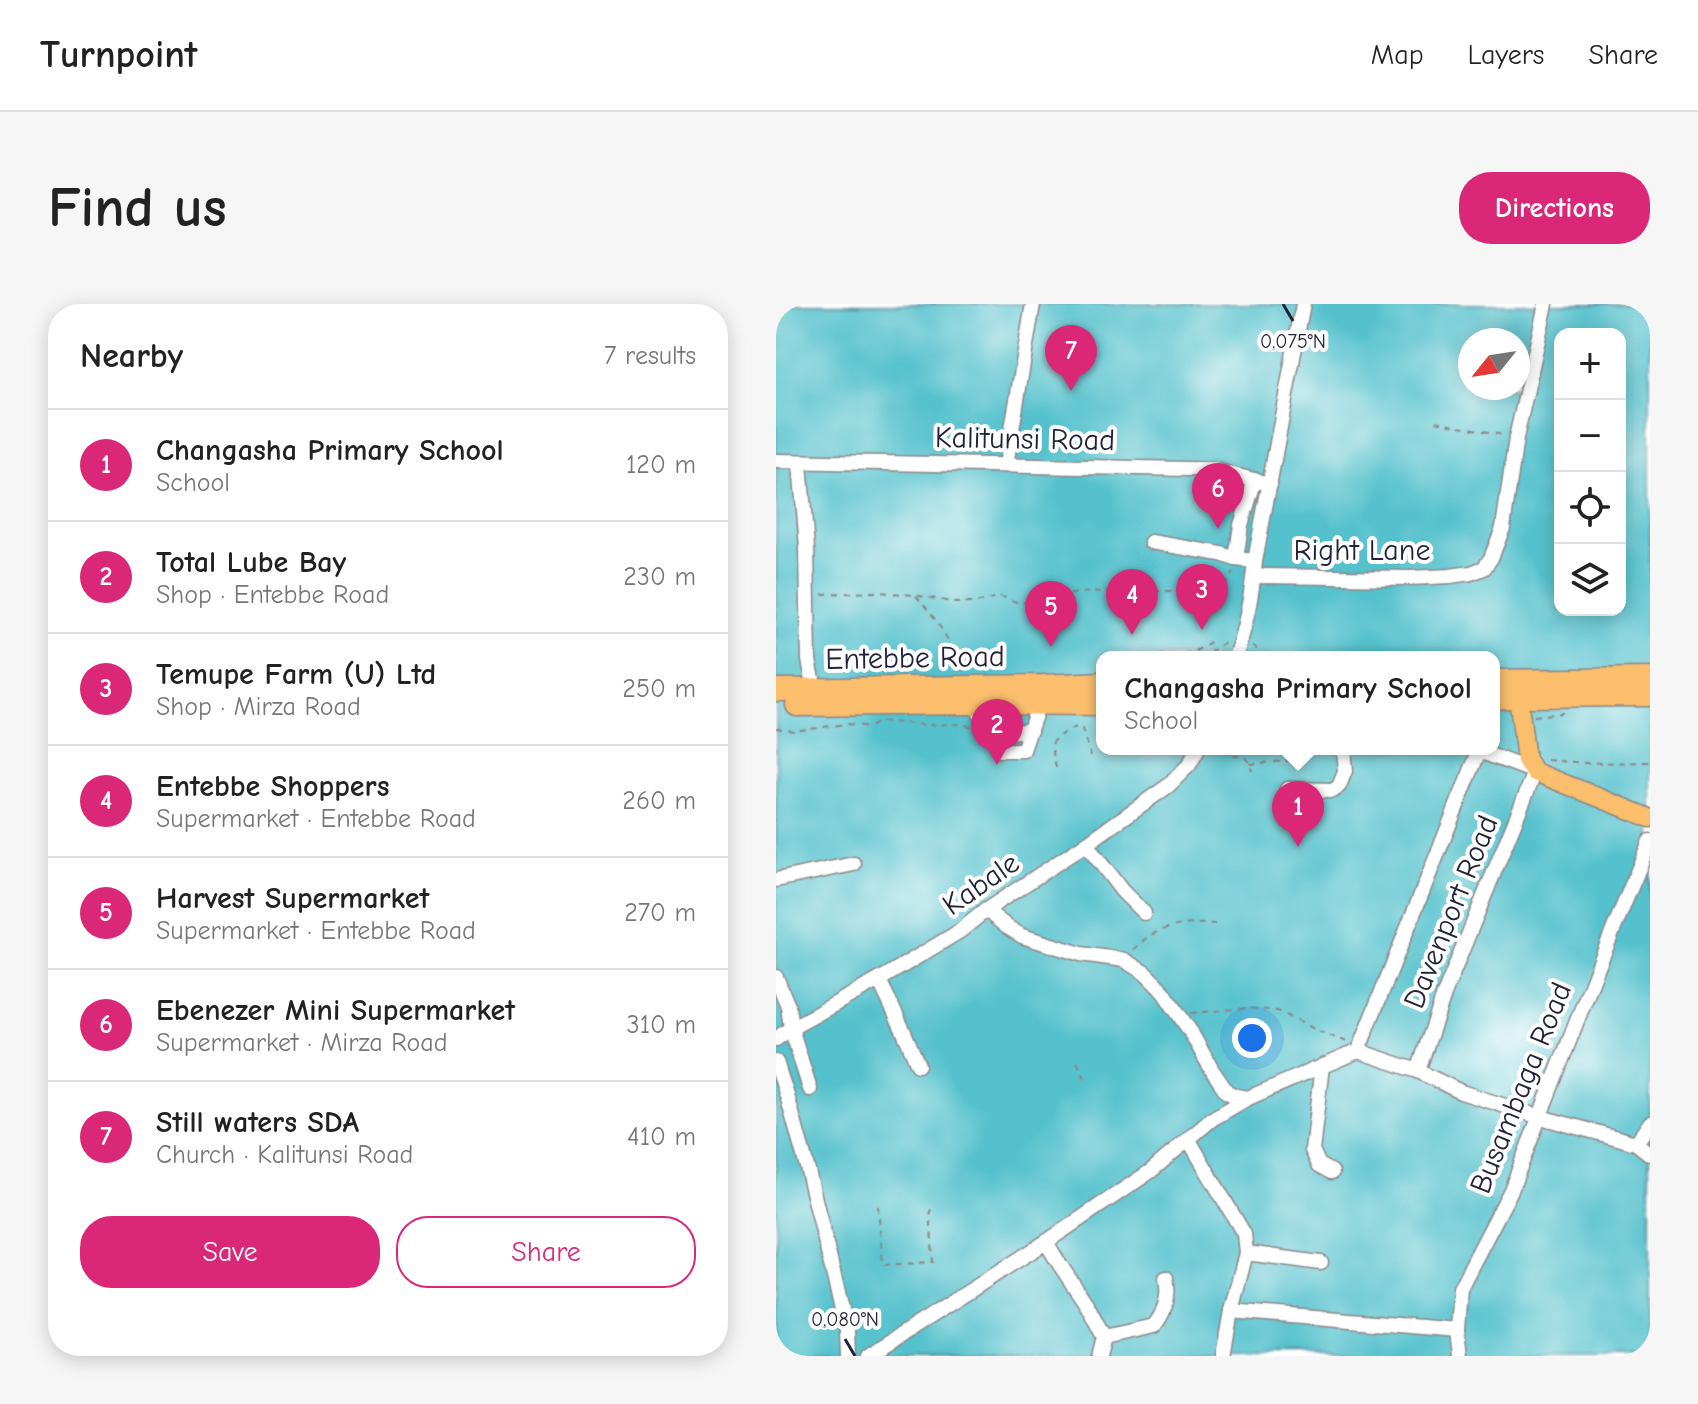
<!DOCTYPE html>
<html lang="en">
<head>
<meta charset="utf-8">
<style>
  body { margin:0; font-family:"Comic Neue",sans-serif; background:#f6f6f6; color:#222 }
  .controls { position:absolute; right:24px; top:24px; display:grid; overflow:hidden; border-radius:16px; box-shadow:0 4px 20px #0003 }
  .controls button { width:72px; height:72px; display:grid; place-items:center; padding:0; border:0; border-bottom:2px solid #e0e0e0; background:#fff; color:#222; font:40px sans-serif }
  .compass { position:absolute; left:682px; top:24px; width:72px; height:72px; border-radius:50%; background:#fff; box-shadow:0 4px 20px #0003; rotate:240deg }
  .you { position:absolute; left:476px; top:734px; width:28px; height:28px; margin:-20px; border:6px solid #fff; border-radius:50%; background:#1a73e8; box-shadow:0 0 0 12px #1a73e833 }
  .badge { display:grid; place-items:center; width:52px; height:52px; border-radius:50%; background:#db2777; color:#fff; font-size:26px; font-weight:700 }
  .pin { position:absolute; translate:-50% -66px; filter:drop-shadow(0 2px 4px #0008) }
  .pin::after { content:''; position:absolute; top:42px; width:28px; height:24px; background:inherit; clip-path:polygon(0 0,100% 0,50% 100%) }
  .popup { position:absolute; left:320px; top:347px; width:404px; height:104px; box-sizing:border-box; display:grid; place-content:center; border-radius:16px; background:#fff; filter:drop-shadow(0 2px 6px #0005); font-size:26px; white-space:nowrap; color:#767676 }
  .popup b { font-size:30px; color:#222 }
  .popup::after { content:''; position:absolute; left:50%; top:100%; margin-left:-16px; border:16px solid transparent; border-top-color:#fff }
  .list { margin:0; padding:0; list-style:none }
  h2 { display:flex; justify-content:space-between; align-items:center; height:104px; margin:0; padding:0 32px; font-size:34px }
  h2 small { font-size:26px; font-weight:400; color:#767676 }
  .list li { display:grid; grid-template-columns:52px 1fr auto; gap:24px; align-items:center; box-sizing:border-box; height:112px; padding:0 32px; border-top:2px solid #e0e0e0 }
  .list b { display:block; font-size:30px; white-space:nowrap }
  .list p { margin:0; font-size:26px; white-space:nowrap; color:#767676 }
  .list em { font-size:26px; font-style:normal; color:#767676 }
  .actions { display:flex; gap:16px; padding:24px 32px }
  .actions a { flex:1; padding:18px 0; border:2px solid #db2777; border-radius:32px; text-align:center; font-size:28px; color:#db2777 }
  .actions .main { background:#db2777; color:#fff }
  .icon { flex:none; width:44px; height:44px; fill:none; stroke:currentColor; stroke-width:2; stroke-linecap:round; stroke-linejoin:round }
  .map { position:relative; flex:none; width:874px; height:1052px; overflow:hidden; border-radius:32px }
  header { display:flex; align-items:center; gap:48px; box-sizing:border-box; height:112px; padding:0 40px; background:#fff; border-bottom:2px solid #e0e0e0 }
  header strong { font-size:38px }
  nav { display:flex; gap:44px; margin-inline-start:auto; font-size:28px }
  .intro { display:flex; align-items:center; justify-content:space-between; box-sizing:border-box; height:192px; padding:0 48px }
  h1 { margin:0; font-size:56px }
  .button { padding:20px 36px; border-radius:32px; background:#db2777; color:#fff; font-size:28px; font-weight:700 }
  main { display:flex; gap:48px; padding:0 48px }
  aside { flex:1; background:#fff; border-radius:32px; box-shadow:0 4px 20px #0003 }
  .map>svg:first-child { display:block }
  .water { fill:#54c1cc; stroke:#3b7284; stroke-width:2; fill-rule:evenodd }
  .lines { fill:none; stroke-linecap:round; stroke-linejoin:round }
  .minor-casing { stroke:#8b8687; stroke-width:17 }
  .major-casing { stroke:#8b8687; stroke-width:21 }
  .highway-casing { stroke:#8b8687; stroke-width:25 }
  .path { stroke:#8b8687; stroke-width:2; stroke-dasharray:6 6; stroke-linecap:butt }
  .minor { stroke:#fff; stroke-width:14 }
  .major { stroke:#fabe6d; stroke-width:18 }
  .highway { stroke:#fabe6d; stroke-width:22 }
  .ticks { fill:none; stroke:#22223b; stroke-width:3 }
  .labels { text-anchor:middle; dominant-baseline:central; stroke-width:8; stroke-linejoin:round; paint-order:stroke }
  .street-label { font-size:30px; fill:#22223b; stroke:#fff }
  .ticks-label { font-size:20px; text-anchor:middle; fill:#22223b; stroke:#fff; stroke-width:8; stroke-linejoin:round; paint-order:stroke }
</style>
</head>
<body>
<header>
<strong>Turnpoint</strong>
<nav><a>Map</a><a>Layers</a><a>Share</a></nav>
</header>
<div class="intro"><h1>Find us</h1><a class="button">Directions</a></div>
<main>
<aside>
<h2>Nearby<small>7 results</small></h2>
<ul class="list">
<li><span class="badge">1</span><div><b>Changasha Primary School</b><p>School</p></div><em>120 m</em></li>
<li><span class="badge">2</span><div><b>Total Lube Bay</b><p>Shop · Entebbe Road</p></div><em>230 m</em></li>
<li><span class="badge">3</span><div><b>Temupe Farm (U) Ltd</b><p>Shop · Mirza Road</p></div><em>250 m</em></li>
<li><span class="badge">4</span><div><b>Entebbe Shoppers</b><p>Supermarket · Entebbe Road</p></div><em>260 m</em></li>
<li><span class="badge">5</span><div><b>Harvest Supermarket</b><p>Supermarket · Entebbe Road</p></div><em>270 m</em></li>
<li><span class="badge">6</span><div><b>Ebenezer Mini Supermarket</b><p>Supermarket · Mirza Road</p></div><em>310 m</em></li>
<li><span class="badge">7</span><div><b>Still waters SDA</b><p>Church · Kalitunsi Road</p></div><em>410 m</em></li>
</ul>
<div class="actions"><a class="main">Save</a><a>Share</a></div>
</aside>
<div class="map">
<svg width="874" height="1052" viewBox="0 0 874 1052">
  <rect width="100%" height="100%" fill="#fff"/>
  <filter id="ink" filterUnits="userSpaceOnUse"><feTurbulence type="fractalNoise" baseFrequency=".0125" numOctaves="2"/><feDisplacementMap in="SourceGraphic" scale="16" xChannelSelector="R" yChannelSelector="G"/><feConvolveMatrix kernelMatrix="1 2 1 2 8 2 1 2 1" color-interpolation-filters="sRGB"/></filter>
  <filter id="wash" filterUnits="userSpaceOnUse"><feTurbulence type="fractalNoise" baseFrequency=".006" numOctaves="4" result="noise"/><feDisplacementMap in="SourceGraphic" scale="32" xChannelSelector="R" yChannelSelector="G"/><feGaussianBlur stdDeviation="1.8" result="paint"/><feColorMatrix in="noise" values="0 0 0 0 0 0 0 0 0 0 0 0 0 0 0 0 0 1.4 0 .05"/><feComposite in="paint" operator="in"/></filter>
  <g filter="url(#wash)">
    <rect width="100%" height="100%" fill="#f4e9d3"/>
    <!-- water -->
    <path class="water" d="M0 0H874V1052H0ZM784 30H844V306H784ZM694 36H742V84H694ZM326 353H718V445H326Z"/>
  </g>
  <g filter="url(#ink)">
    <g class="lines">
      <defs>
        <g id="minor">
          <path d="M0 157 414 165 438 166 494 180"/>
          <path d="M24 158 31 245 33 356 39 385"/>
          <path d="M230 161 257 0"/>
          <path d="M375 238 445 250 460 255 479 257"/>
          <path d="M460 255 465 221 477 182 481 176"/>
          <path d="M478 272 634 274 674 272 695 269 708 264 715 254 727 224 740 134 770 0"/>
          <path d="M459 353C470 323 476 289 479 257L527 0"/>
          <path d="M199 399 224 446H247L263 399"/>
          <path d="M215 428 254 427"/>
          <path d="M511 485 556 486 563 482 569 467 567 445"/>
          <path d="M310 540 346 587 368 609"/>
          <path d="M0 576 78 560"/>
          <path d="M210 606 231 623 246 632 305 650 348 656 369 669 387 687 414 727 436 766 451 788 460 792 472 794"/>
          <path d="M0 673 12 702 15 724 34 785"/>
          <path d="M103 676 128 728 142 761"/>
          <path d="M0 735 15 724 103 676 184 627 210 606 310 540 392 482 413 461 422 445"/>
          <path d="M582 747 642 767 685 788 764 813 860 839 874 850"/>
          <path d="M0 758 12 795 32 867 63 993 71 1027 72 1052"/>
          <path d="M546 762 536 846 543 861 556 868"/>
          <path d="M413 836 468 930 470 949 455 1007 447 1052"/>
          <path d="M860 839 874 819"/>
          <path d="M270 938 284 961 311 1001 328 1033 323 1052"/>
          <path d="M470 949 545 959"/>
          <path d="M455 1007 681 1026"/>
          <path d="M328 1033 378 1022C389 1008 394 992 390 974"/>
          <path d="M92 1052 270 938 375 867 436 815 472 794 582 747 703 447 759 468 669 688 642 767"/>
          <path d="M684 1052 681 1026 684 984 735 886 822 663 874 537"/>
        </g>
        <path id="major" d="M744 392 743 400 750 456 759 468 874 514"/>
        <g id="highway">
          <path d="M718 377 874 375"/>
          <path d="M0 386 267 382 326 379"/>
          <path d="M718 394 744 392 874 391"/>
          <path d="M21 401 199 399 326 400"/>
        </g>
      </defs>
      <!-- minor casing -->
      <use href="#minor" class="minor-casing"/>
      <!-- major casing -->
      <use href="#major" class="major-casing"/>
      <!-- highway casing -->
      <use href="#highway" class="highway-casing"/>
      <!-- path -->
      <g class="path">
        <path d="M660 117 727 131"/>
        <path d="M46 290 102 288 139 291 180 299H200L224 292 243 299 303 289 340 287H436L448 283 458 268"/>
        <path d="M140 292C151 304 161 317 169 331 176 343 176 358 188 366"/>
        <path d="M476 343H479L485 353"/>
        <path d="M383 351C403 351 424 350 438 334"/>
        <path d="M423 353 432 350 450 337"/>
        <path d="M758 412 787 409"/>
        <path d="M0 424 18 427 71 420 94 423 104 417 150 421 181 420 195 422"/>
        <path d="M448 446 453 452C469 451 471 451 476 467"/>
        <path d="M771 456 810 459 874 458"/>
        <path d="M474 460 510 457 531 447 552 445"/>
        <path d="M280 464C274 434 272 437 300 423L306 425 315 452"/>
        <path d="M357 646C380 621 407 619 439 620"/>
        <path d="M415 709 472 704 502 707 539 726 570 738"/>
        <path d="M301 758 309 774"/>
        <path d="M102 902 107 961 157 958 154 900"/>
      </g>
      <!-- minor -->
      <use href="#minor" class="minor"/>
      <!-- major -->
      <use href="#major" class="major"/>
      <!-- highway -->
      <use href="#highway" class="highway"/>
    </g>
  </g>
  <!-- ticks -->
  <path class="ticks" d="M507 0 517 17M69 1035 79 1052"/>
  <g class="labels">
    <!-- street labels -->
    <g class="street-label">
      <text transform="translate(249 135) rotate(1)">Kalitunsi Road</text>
      <text x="586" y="246">Right Lane</text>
      <text transform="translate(139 354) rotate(-1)">Entebbe Road</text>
      <text transform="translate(205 580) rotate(-35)">Kabale</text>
      <text transform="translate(675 608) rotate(-68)">Davenport Road</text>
      <text transform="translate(745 784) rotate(-68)">Busambaga Road</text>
    </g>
  </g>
  <g class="ticks-label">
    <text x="517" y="44">0.075°N</text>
    <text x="69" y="1022">0.080°N</text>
  </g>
</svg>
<div class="controls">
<button>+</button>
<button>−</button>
<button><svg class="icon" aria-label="locate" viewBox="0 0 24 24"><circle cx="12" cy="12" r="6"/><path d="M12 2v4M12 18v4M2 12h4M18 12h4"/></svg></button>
<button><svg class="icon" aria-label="layers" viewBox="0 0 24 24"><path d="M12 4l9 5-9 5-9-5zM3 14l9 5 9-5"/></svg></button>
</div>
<svg class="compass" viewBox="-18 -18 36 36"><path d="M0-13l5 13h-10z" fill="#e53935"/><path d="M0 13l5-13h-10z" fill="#767676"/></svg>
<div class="you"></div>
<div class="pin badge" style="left:522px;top:543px">1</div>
<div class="popup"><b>Changasha Primary School</b>School</div>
<div class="pin badge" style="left:221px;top:461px">2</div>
<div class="pin badge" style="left:426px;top:326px">3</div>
<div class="pin badge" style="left:356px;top:331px">4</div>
<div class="pin badge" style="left:275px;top:343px">5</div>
<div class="pin badge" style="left:442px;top:225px">6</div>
<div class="pin badge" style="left:295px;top:87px">7</div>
</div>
</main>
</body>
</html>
